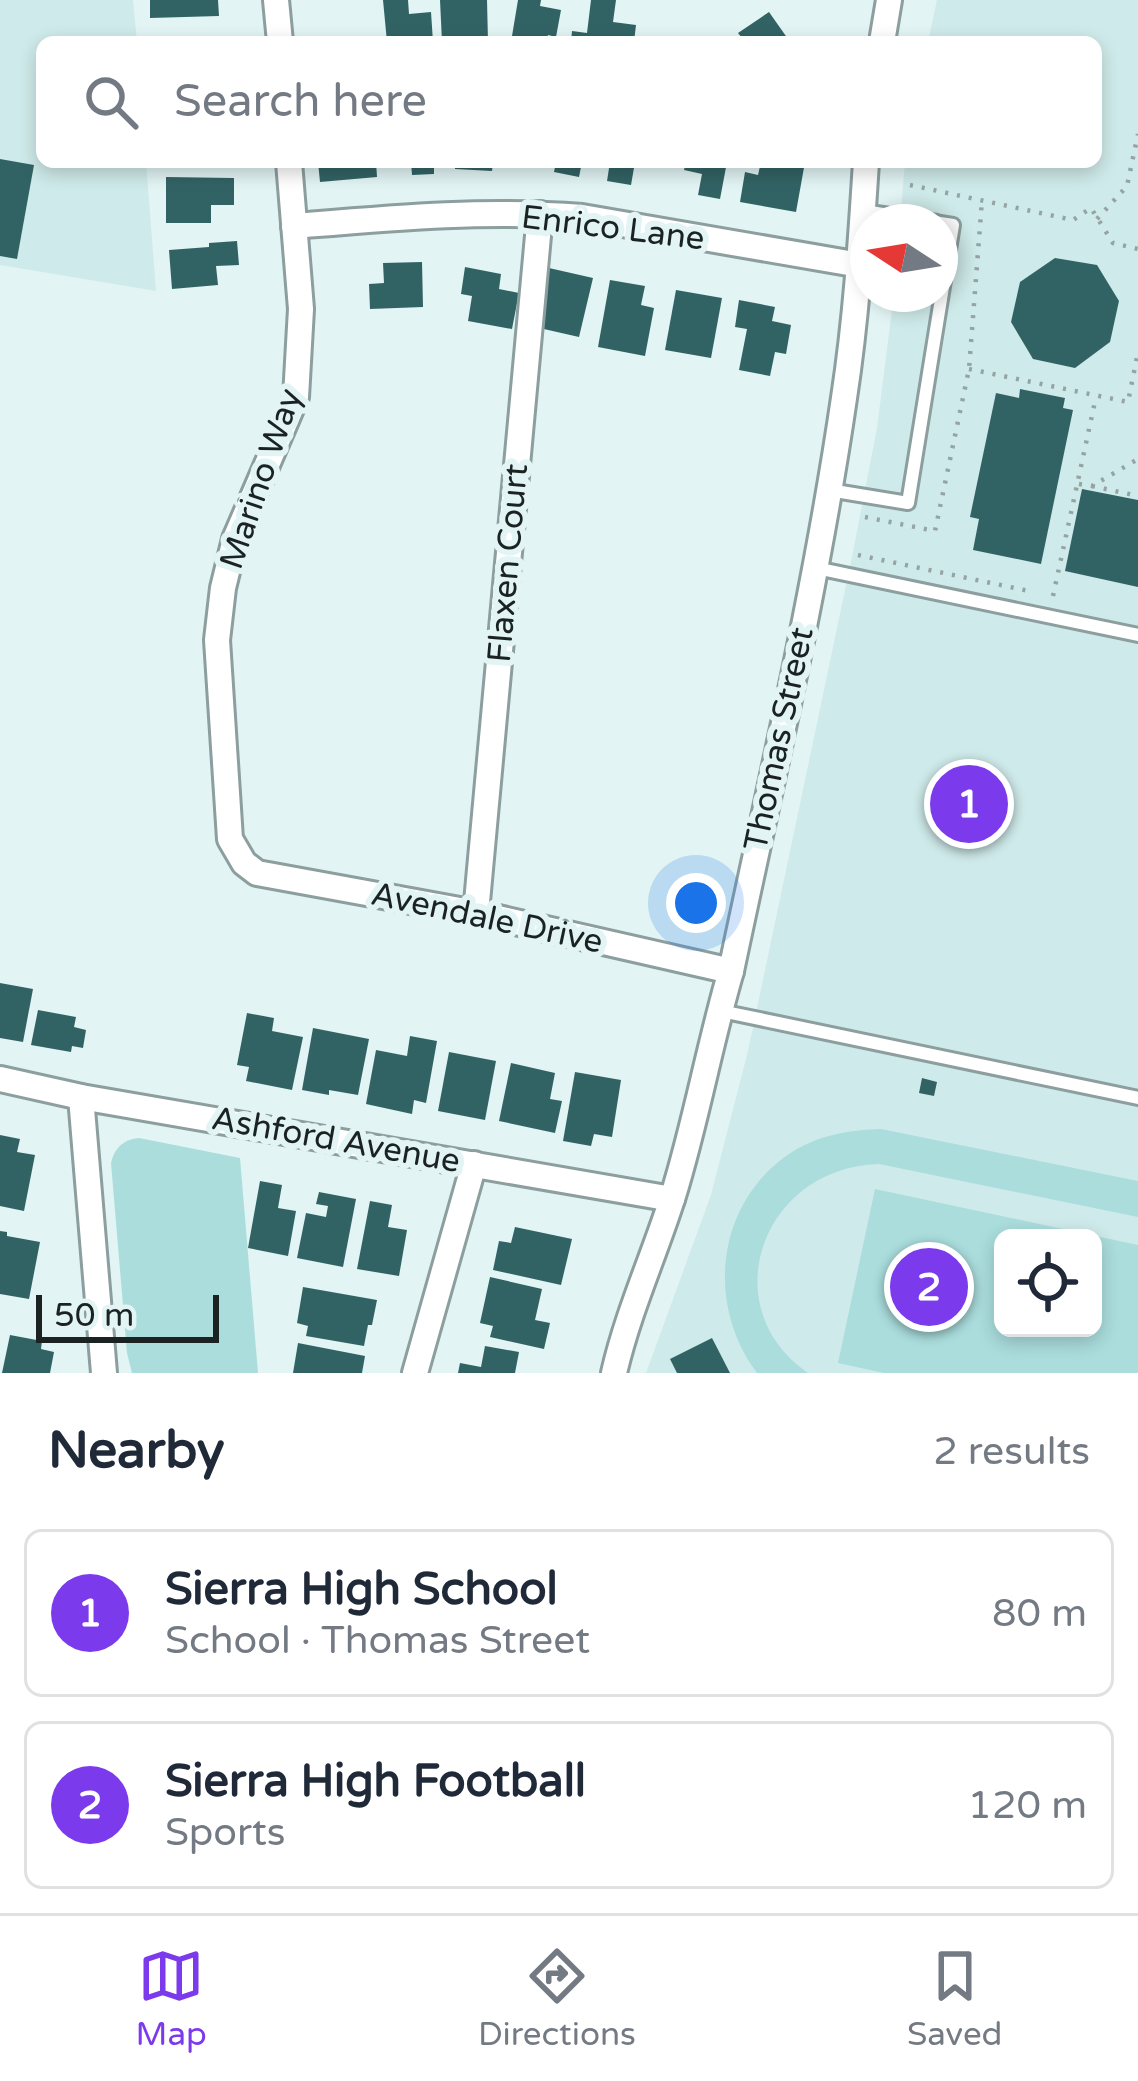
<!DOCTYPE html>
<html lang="en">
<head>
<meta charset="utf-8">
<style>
  body { margin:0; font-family:"Varela Round",sans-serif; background:#f6f6f7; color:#1f2937 }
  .controls { position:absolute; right:36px; bottom:36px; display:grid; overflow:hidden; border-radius:18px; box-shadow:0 6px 18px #0003 }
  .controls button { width:108px; height:108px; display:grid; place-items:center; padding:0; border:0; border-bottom:3px solid #e0e1e3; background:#fff; color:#1f2937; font:60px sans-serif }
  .compass { position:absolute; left:850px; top:204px; width:108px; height:108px; border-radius:50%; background:#fff; box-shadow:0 6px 18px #0003; rotate:282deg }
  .scale { position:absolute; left:36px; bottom:30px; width:183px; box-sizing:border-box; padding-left:12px; border:6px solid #1b2222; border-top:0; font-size:33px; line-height:42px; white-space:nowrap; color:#1b2222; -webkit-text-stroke:9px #e2f4f4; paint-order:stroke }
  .you { position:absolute; left:696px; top:903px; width:42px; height:42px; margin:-30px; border:9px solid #fff; border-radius:50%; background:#1a73e8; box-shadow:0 0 0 18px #1a73e833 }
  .badge { display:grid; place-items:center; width:78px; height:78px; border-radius:50%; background:#7c3aed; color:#fff; font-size:39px; font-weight:700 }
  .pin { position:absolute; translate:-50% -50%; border:6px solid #fff; box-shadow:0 3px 12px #0006 }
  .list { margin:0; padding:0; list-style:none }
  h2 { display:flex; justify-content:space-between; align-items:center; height:156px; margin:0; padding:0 48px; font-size:51px }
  h2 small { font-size:39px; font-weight:400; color:#747a83 }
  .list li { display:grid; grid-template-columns:78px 1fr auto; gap:36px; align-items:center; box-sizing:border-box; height:168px; margin:0 24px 24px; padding:0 24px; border:3px solid #e0e1e3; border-radius:18px }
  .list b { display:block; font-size:45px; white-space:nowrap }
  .list p { margin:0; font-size:39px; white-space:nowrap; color:#747a83 }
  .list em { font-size:39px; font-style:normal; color:#747a83 }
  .icon { flex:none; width:66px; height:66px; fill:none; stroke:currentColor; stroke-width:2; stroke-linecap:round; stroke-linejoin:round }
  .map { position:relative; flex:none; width:1138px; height:1373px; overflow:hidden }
  .search { position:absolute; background:#fff; box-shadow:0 6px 18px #0003; left:36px; right:36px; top:36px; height:132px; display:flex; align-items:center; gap:30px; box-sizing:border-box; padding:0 42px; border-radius:18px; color:#747a83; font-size:45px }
  .sheet { height:540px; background:#fff }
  nav { display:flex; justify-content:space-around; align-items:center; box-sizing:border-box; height:168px; border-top:3px solid #e0e1e3; background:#fff; font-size:33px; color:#747a83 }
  nav a { display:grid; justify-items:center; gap:6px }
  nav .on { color:#7c3aed }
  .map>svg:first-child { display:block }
  .built { fill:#cfeaea; fill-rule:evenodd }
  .green { fill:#abdddd; fill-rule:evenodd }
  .building { fill:#326364 }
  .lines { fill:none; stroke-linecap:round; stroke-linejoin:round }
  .service-casing { stroke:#8d9e9e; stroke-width:18 }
  .minor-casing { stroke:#8d9e9e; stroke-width:30 }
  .path { stroke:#95a3a3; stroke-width:4.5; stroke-dasharray:3 9; stroke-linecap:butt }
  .service { stroke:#fff; stroke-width:12 }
  .minor { stroke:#fff; stroke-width:24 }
  .labels { text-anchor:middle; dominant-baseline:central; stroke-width:12; stroke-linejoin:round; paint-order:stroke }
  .street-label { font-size:33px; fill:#1b2222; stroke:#e2f4f4 }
</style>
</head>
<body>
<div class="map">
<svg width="1138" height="1373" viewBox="0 0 1138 1373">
  <rect width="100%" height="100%" fill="#e2f4f4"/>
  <!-- built -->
  <g class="built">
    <path d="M0 0H133L137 42H42V162H146L156 291 0 265Z"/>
    <path d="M937 0H1138V1373H646L711 1195 748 1051 852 557 877 428 894 294H940V222H900L905 162H1096V42H928ZM1003 1238H1093V1328H1003Z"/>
  </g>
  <!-- green -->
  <g class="green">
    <path d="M881 1129 1138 1181V1217L879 1164C762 1167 712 1307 808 1373H757C705 1304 716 1201 792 1152 819 1135 849 1130 881 1129Z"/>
    <path d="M139 1138 240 1158 258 1373H132L127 1353 111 1163C114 1148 124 1139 139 1138Z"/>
    <path d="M875 1189 1138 1245V1373H884L838 1363ZM1093 1238V1328H1003V1238Z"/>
  </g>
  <!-- building -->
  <g class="building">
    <path d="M150 0H218L219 16 150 18Z"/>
    <path d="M383 0H408L409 14 431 12 433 42H387Z"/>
    <path d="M440 0H487L488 42H442Z"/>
    <path d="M518 0H541L540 6 561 10 556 37 548 35 546 42H511Z"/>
    <path d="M591 0H616L613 22 636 25 634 42H571L572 31 587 33Z"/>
    <path d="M769 12 788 39 784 42H745L738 33Z"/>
    <path d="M0 159 34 165 17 259 0 256Z"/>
    <path d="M318 162H376L377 177 320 182Z"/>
    <path d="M411 162H434V174L412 175Z"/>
    <path d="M455 162H493L492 171 455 169Z"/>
    <path d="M556 162H582L579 177 554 172Z"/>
    <path d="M610 162H635L631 185 607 181Z"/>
    <path d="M686 162H727L720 199 698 195 702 174 684 170Z"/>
    <path d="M761 162H805L796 212 740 202 745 172 758 175Z"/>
    <path d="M166 177 234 178V205H211V223H166Z"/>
    <path d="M237 241 239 265 216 266 218 285 172 289 169 250 209 247V243Z"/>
    <path d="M1055 258 1097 265 1119 301 1110 342 1075 368 1033 359 1011 322 1020 282Z"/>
    <path d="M422 262 423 307 370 309 369 284 384 283 383 263Z"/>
    <path d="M465 267 501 274 499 289 519 293 512 329 468 321 472 296 461 294Z"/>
    <path d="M549 268 593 278 579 337 535 327Z"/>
    <path d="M610 280 645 286 641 305 654 308 645 356 598 347Z"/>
    <path d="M676 290 722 298 711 358 665 350Z"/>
    <path d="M739 300 775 307 772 321 791 325 786 354 775 352 770 376 739 370 747 329 735 327Z"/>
    <path d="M1020 389 1065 398 1063 408 1073 410 1041 564 973 550 979 519 970 517 996 393 1019 398Z"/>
    <path d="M1082 489 1138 500V587L1065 571Z"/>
    <path d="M0 983 33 989 23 1042 0 1038Z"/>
    <path d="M38 1010 76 1017 74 1027 86 1030 83 1048 72 1046 71 1052 31 1045Z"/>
    <path d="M247 1013 274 1018 272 1031 303 1037 292 1090 246 1081 249 1067 237 1065Z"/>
    <path d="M313 1028 369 1039 358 1095 329 1090V1095L302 1090Z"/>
    <path d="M410 1036 437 1041 426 1103 414 1100 412 1114 366 1104 376 1050 407 1056Z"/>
    <path d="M449 1052 496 1061 485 1120 438 1111Z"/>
    <path d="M511 1063 555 1073 550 1099 562 1101 555 1133 499 1121Z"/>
    <path d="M575 1072 621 1080 612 1137 594 1134 591 1146 563 1141Z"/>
    <path d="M922 1078 937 1082 934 1096 919 1093Z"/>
    <path d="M0 1135 20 1139 17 1152 35 1155 24 1211 0 1206Z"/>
    <path d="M260 1181 282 1185 278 1208 296 1211 288 1256 248 1248Z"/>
    <path d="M319 1192 356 1199 343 1267 297 1258 306 1213 326 1217 328 1206 316 1204Z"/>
    <path d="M370 1201 392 1205 388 1227 407 1230 399 1276 357 1269Z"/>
    <path d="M515 1227 572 1239 561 1285 493 1270 499 1241 511 1243Z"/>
    <path d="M0 1231 7 1232V1236L40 1242 29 1299 0 1294Z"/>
    <path d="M490 1277 542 1289 535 1320 550 1323 544 1349 490 1337 493 1326 480 1323Z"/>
    <path d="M303 1287 377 1300 372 1325H368L364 1346 306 1336 308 1326 297 1323Z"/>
    <path d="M10 1335 42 1341 41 1349 54 1352 50 1373H2Z"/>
    <path d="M712 1338 730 1373H677L670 1359Z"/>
    <path d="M298 1343 365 1356 362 1373H293Z"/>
    <path d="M485 1346 519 1352 515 1373H458L460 1363 481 1367Z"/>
  </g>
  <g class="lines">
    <defs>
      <g id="service">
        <path d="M863 211 937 222"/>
        <path d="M829 490 908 503 953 225 940 223"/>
        <path d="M816 568 1138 635"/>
        <path d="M721 1011 1138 1098"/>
      </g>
      <g id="minor">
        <path d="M276 0 280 42"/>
        <path d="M882 42 889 0"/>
        <path d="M289 162 301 309 296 397 235 539 223 588 217 640 230 839 244 863 257 873 476 913 731 971"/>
        <path d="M294 226C390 218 486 209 582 217L860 265"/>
        <path d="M476 913 540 214"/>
        <path d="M0 1079 81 1097 672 1199"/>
        <path d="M81 1097 104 1373"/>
        <path d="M415 1373 474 1164"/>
        <path d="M614 1373C628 1312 654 1256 673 1196 696 1122 709 1046 731 971 771 781 816 590 844 398 856 320 861 241 866 162"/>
      </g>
    </defs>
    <!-- service casing -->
    <use href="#service" class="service-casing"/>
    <!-- minor casing -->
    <use href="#minor" class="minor-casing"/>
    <!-- path -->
    <g class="path">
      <path d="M910 185 1073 220 1091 208 1113 243 1138 249"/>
      <path d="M1097 219 1127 186 1138 134"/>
      <path d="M969 369 1128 402 1138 352"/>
      <path d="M1079 484 1092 486 1138 459"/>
      <path d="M1092 486 1138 496"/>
      <path d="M865 517 935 531 969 369 982 200"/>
      <path d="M858 555 1029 591"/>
      <path d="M1053 596 1096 397"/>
    </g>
    <!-- service -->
    <use href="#service" class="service"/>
    <!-- minor -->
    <use href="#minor" class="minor"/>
  </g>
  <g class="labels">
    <!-- street labels -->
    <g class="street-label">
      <text transform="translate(613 228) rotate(7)">Enrico Lane</text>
      <text transform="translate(261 479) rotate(-71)">Marino Way</text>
      <text transform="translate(508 563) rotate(-85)">Flaxen Court</text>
      <text transform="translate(779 739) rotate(-78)">Thomas Street</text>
      <text transform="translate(487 918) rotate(12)">Avendale Drive</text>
      <text transform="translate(336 1140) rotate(10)">Ashford Avenue</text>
    </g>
  </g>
</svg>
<div class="controls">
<button><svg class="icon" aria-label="locate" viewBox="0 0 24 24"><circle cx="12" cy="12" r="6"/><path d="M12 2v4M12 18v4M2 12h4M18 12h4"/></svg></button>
</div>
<svg class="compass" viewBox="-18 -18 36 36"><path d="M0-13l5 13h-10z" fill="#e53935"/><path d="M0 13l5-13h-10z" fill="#747a83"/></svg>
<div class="scale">50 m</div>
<div class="you"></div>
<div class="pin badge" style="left:969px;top:804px">1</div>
<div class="pin badge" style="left:929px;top:1287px">2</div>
<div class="search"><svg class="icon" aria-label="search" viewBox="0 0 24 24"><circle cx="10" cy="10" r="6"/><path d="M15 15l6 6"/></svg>Search here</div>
</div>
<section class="sheet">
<h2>Nearby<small>2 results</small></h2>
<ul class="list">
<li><span class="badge">1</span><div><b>Sierra High School</b><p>School · Thomas Street</p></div><em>80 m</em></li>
<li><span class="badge">2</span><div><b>Sierra High Football</b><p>Sports</p></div><em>120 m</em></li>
</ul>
</section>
<nav>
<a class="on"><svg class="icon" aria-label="map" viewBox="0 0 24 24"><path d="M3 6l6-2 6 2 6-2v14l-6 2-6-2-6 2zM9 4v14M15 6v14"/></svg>Map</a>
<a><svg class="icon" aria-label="directions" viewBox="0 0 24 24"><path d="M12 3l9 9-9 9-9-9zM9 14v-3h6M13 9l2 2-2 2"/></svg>Directions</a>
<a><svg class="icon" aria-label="saved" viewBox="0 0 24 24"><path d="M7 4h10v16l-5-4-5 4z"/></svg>Saved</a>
</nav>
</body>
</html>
